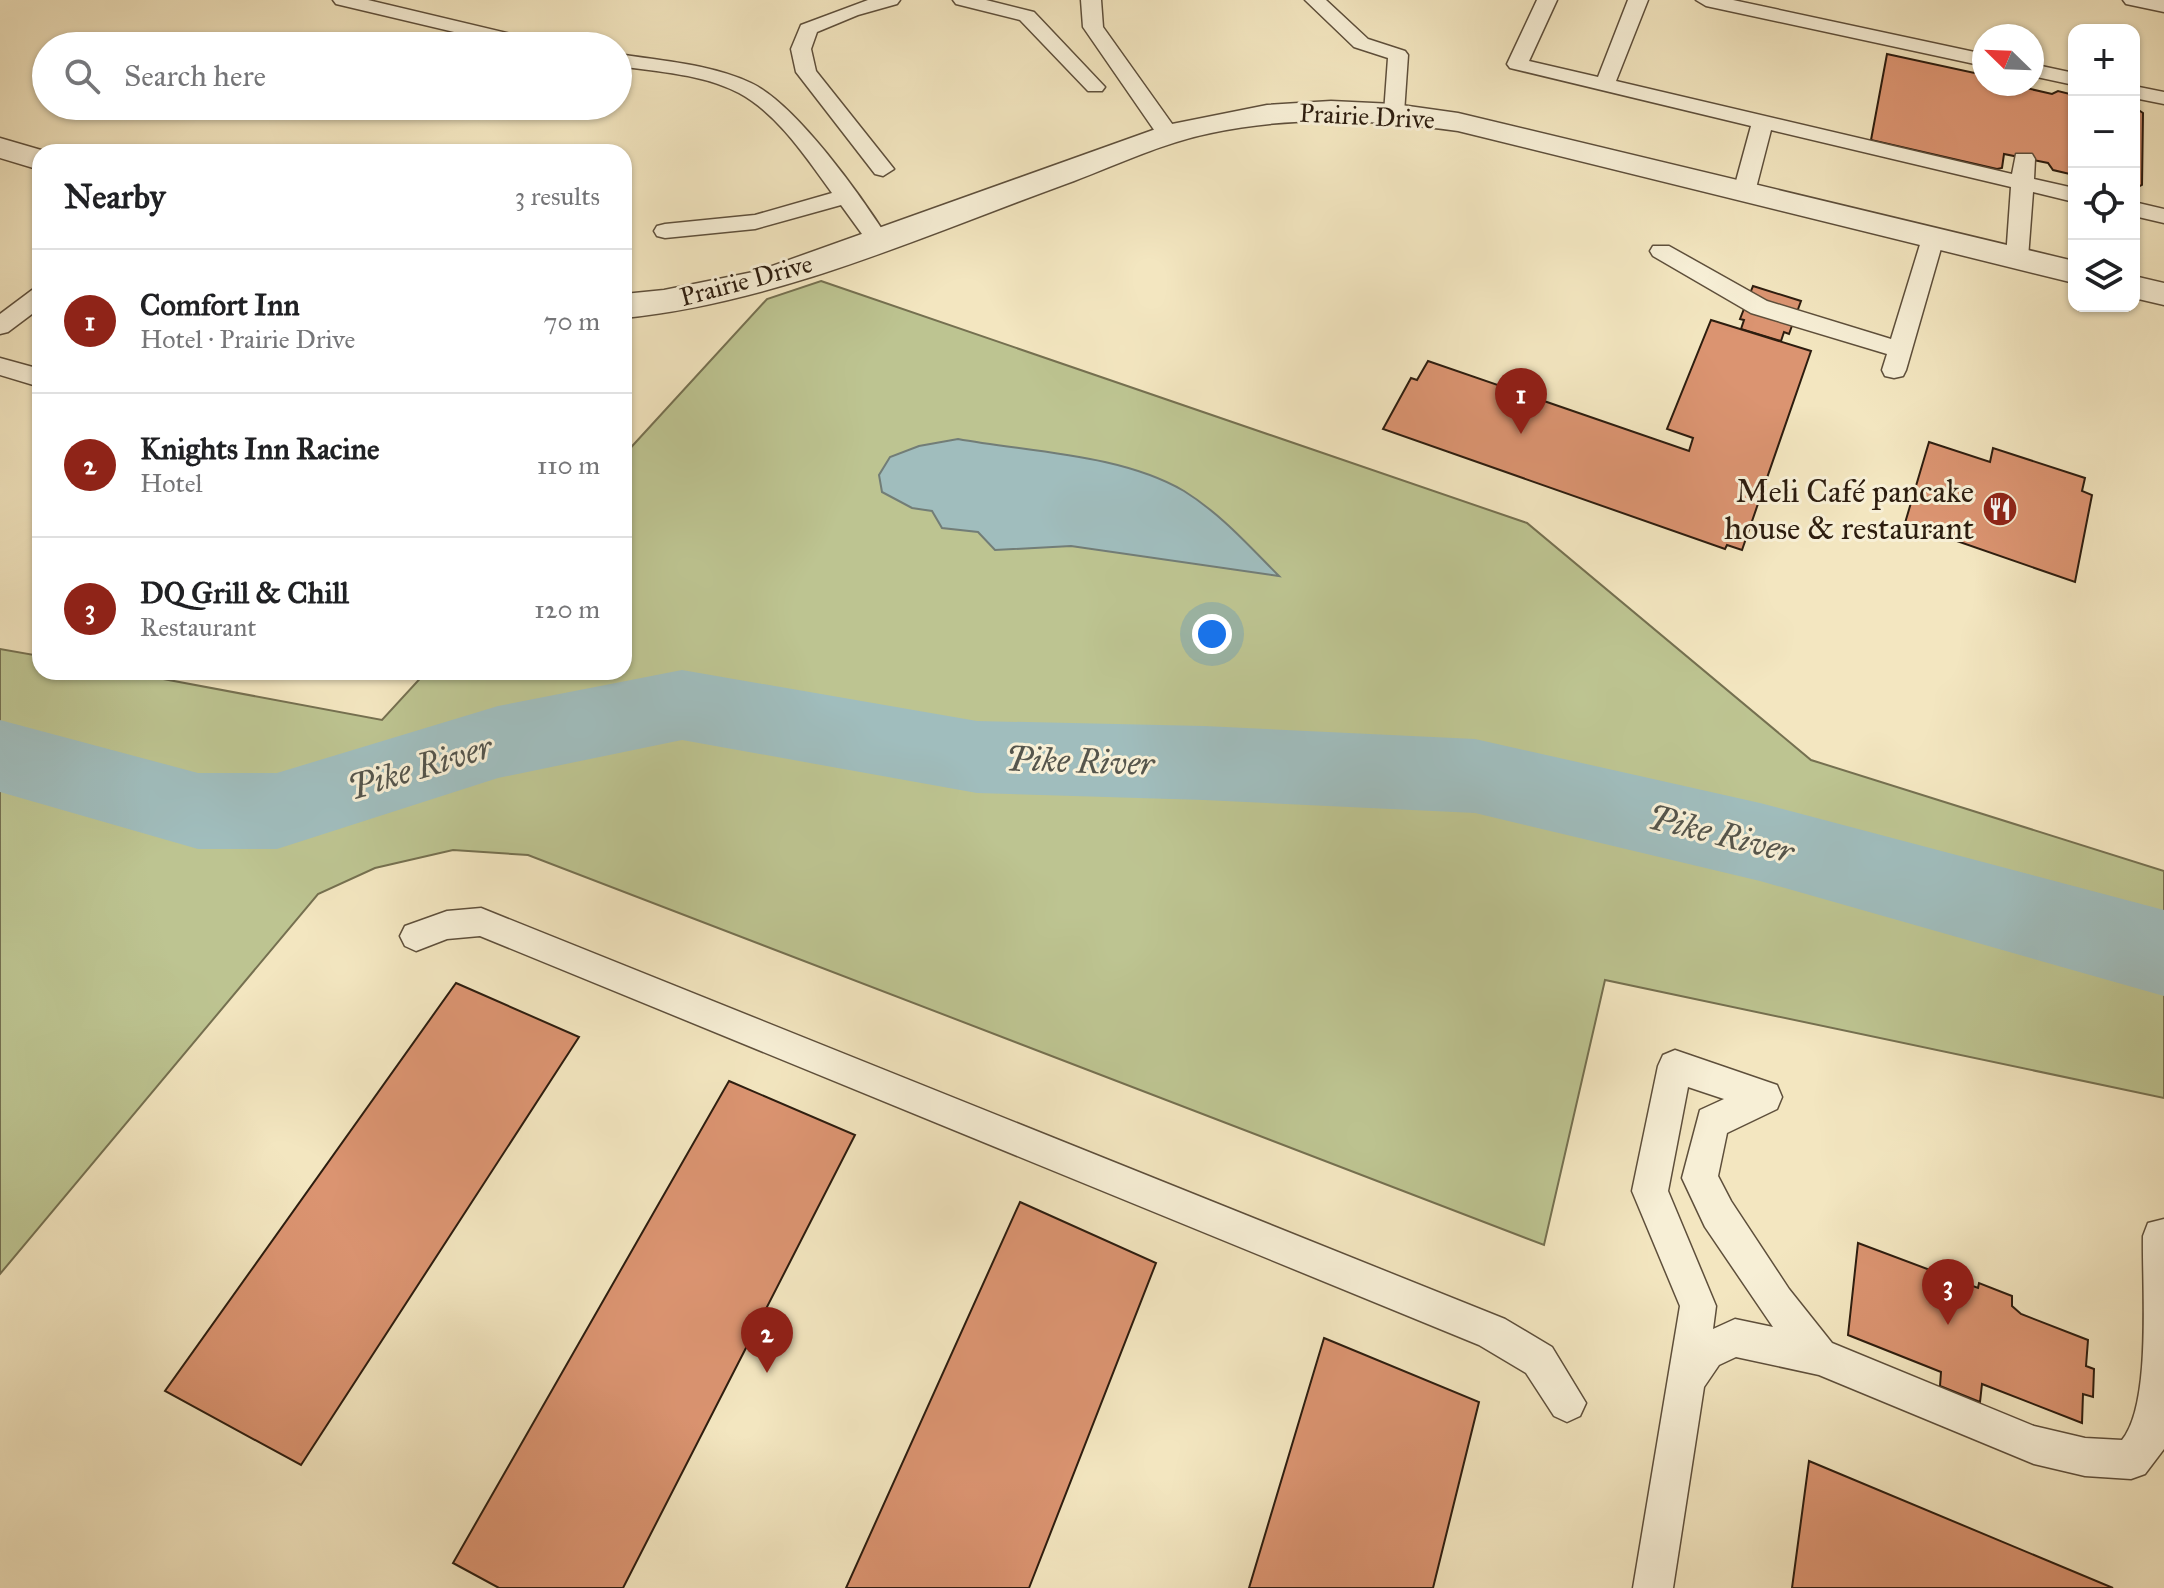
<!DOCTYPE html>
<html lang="en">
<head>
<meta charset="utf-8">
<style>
  body { margin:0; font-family:"IM FELL Great Primer",serif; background:#f2f2f2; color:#202124 }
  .controls { position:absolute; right:24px; top:24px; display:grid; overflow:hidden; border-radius:16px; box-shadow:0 2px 6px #0004 }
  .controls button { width:72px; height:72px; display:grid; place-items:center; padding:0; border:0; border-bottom:2px solid #e0e0e0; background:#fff; color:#202124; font:40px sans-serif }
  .compass { position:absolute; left:1972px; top:24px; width:72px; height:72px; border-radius:50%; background:#fff; box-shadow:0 2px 6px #0004; rotate:293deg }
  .you { position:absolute; left:1212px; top:634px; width:28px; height:28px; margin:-20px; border:6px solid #fff; border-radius:50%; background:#1a73e8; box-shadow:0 0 0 12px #1a73e833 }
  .badge { display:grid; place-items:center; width:52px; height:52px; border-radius:50%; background:#8f2418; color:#fff; font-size:26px; font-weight:700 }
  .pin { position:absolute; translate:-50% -66px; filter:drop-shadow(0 2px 4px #0008) }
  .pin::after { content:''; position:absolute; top:42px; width:28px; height:24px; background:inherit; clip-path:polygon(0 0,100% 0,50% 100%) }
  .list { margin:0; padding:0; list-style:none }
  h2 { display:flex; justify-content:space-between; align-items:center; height:104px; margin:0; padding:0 32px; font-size:34px }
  h2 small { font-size:26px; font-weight:400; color:#757577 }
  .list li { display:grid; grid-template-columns:52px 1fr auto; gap:24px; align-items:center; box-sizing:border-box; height:144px; padding:0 32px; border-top:2px solid #e0e0e0 }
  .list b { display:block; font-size:30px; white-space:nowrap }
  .list p { margin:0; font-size:26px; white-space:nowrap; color:#757577 }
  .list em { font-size:26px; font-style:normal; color:#757577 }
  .icon { flex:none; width:44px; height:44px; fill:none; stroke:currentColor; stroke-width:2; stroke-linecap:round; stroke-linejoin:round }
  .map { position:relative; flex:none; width:2164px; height:1588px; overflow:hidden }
  .search { position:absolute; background:#fff; box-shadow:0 2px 6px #0004; left:32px; top:32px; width:600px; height:88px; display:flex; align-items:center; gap:20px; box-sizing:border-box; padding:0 28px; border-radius:44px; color:#757577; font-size:30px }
  .panel { position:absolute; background:#fff; box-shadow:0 2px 6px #0004; left:32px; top:144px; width:600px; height:536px; border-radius:24px }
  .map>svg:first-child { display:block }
  .green { fill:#bdc491; stroke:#757050; stroke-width:2 }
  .water { fill:#a0bdbd; stroke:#727d77; stroke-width:2 }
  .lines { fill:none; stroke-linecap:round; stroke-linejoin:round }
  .river { fill:#a0bdbd; fill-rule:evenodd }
  .building { fill:#db9471; stroke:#2d1d0f; stroke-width:2 }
  .service-casing { stroke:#5e4f3b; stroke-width:3 }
  .minor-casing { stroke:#5e4f3b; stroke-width:3 }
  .service { fill:#f7efd6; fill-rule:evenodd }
  .minor { fill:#f7efd6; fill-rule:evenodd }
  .labels { text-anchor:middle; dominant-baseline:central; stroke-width:6; stroke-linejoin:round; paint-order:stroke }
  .far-street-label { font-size:26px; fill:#2d1d0f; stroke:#f7efd6 }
  .poi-label { font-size:32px; fill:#2d1d0f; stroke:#f7efd6; text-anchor:end }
  .water-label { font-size:34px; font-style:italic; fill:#55554c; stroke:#f7efd6 }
</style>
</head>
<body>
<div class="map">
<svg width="2164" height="1588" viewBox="0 0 2164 1588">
  <rect width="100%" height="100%" fill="#f3e6c0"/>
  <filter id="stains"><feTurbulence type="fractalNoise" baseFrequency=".0025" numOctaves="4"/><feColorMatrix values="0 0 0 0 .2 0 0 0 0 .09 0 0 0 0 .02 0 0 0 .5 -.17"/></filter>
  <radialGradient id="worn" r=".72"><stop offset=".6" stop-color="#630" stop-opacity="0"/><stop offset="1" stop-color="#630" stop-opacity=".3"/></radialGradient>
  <!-- green -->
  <path class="green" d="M821 281 1527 523 1811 760 2164 871V1098L1605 980 1544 1245 528 855 453 850 375 868 318 894 0 1274V649L40 656V672H126L382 720 426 672H624V455L767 299Z"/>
  <!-- water -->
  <path class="water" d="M958 439C1029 452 1121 454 1184 491 1221 514 1249 546 1279 576L1071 546 995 550 978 532 942 528 932 511 912 508 882 492 879 475 890 457 919 446Z"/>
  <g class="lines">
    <!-- river -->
    <path class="river" d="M682 670 977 721 1204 726 1475 739 1760 803 2164 910V996L1760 881 1475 813 1204 800 977 793 682 740 498 778 277 849H198L0 792V720L198 773H277L498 706Z"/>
  </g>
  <!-- building -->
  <g class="building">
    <path d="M1887 54 1984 75V84H2009L2052 94 2058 91 2074 95V175L2053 170 2048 163 2004 154 2002 168 1997 169 1871 140Z"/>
    <path d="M2134 107 2143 113 2142 185 2134 189Z"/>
    <path d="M1753 286 1801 301 1789 334 1784 332 1781 341 1741 329 1744 320 1740 319Z"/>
    <path d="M1711 320 1811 351 1742 550 1727 545 1725 549 1383 429 1411 378 1417 380 1428 361 1689 451 1693 438 1667 429Z"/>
    <path d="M1929 442 1990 462 1993 448 2085 478 2082 491 2092 495 2075 582 1905 523Z"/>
    <path d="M456 983 579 1037 301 1465 165 1391Z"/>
    <path d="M729 1081 855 1135 623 1588H499L453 1563Z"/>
    <path d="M1020 1202 1156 1263 1029 1588H846Z"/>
    <path d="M1858 1243 1978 1288 1979 1283 2012 1296V1306L2021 1314 2088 1340 2086 1366 2094 1369 2093 1397 2083 1394 2082 1423 1982 1384 1980 1402 1940 1386 1941 1372 1848 1335Z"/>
    <path d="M1324 1338 1479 1402 1433 1588H1249Z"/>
    <path d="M1809 1461 2113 1588H1792Z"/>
  </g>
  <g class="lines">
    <defs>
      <g id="service">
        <path d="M333 0H368L545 42 548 46H513L336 4Z"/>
        <path d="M868 0H900L897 4 858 15 817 32 811 49 816 71 894 169 883 176 875 174 796 72 791 49 801 25Z"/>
        <path d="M953 0H986L1034 12 1105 87 1102 91H1088L1020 20 956 4Z"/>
        <path d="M1081 0H1101L1103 27 1180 135 1177 140H1161L1083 27Z"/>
        <path d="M1305 0H1326L1368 39 1405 51 1408 55 1404 113 1401 117 1394 119 1384 113 1388 58 1354 47Z"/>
        <path d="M1537 0H1557L1529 61 1598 77 1628 0H1648L1616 81 2012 174 2016 154H2032L2035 159 2034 179 2074 188V202L2033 192 2028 258 2025 263H2009L2006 258 2011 187 1771 130 1755 192 1752 197H1736L1733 192 1751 126 1510 68 1507 64Z"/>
        <path d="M1696 0H1733L1984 54V66L1706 6Z"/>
        <path d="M2123 0H2164V12L2126 4Z"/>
        <path d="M618 54C662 61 710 64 751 83 796 104 862 197 889 240L886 245H870L841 205 755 229 665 238 657 236 654 231 657 226 665 224 755 215 832 193C807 159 778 114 739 93 703 74 658 72 618 66Z"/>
        <path d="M2032 64 2074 73V85L2032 76Z"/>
        <path d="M2134 86 2164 92V104L2134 98Z"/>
        <path d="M2134 202 2164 209V223L2134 216Z"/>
        <path d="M1933 231 1941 233 1944 238 1906 370 1903 376 1894 378 1885 376 1882 370 1887 354 1751 313 1653 256 1650 251 1653 246H1669L1767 301 1891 339 1922 238 1925 233Z"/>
        <path d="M40 288V308L8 332 0 334V314L32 290Z"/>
        <path d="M0 358 40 369V387L0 375Z"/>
        <path d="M481 908 1505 1319 1552 1347 1586 1403 1580 1416 1567 1422 1554 1416 1526 1373 1479 1345 480 936 447 939 416 951 405 946 400 936 405 926 447 911Z"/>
        <path d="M1675 1050 1777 1085 1782 1097 1777 1109 1727 1133 1718 1176 1731 1201 1789 1289 1832 1343 2034 1426 2085 1438 2122 1440C2152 1403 2142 1286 2143 1236L2148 1223 2164 1219V1449L2145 1474 2131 1479 2085 1476 2034 1464 1819 1375 1736 1357 1719 1365 1704 1387 1673 1588H1633L1680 1306 1632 1191 1658 1066 1663 1055ZM1688 1087 1724 1099 1700 1110 1682 1178 1705 1227 1773 1327 1735 1319 1713 1329 1716 1306 1668 1191Z"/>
      </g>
      <g id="minor">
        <path d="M1331 101 1394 104 1458 113 2074 261V283L1458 131C1375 120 1294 115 1211 133 1165 142 1119 164 1074 181 927 234 781 302 624 318V294L664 290 758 271 1167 125 1267 105Z"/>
        <path d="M0 138 48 152H40V170L0 158Z"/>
        <path d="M2134 276 2164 283V305L2134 298Z"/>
      </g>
    </defs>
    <!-- service casing -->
    <use href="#service" class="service-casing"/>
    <!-- minor casing -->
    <use href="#minor" class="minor-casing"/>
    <!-- service -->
    <use href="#service" class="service"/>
    <!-- minor -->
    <use href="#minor" class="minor"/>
  </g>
  <!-- icons -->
  <defs>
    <symbol id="restaurant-disc" viewBox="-11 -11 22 22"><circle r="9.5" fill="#8f2418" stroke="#f7efd6"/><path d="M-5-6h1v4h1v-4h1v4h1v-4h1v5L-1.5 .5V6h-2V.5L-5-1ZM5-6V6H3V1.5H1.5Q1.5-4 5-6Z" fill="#fff"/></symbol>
  </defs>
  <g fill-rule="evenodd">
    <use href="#restaurant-disc" x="1980" y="489" width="40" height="40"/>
  </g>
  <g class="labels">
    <!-- far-street labels -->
    <g class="far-street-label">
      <text transform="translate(1367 116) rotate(3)">Prairie Drive</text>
      <text transform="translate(746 280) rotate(-15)">Prairie Drive</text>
    </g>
    <!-- poi labels -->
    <g class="poi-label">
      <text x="1974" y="491">Meli Café pancake<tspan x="1974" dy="37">house &amp; restaurant</tspan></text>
    </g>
    <!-- water labels -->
    <g class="water-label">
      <text transform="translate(1080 761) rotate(2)">Pike River</text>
      <text transform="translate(420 767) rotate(-17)">Pike River</text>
      <text transform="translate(1721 834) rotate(14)">Pike River</text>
    </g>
  </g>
  <rect width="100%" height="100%" filter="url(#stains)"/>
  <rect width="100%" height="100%" fill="url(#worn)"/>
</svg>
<div class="controls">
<button>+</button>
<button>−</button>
<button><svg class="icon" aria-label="locate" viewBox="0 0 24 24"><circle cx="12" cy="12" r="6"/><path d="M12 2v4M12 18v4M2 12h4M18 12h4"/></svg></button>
<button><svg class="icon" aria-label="layers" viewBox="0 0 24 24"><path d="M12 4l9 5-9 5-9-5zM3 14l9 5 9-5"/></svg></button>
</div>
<svg class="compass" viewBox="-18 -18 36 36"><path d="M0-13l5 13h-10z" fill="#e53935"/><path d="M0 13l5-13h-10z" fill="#757577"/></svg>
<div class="you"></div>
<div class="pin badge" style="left:1521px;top:434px">1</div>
<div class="pin badge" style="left:767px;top:1373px">2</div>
<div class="pin badge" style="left:1948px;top:1325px">3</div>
<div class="search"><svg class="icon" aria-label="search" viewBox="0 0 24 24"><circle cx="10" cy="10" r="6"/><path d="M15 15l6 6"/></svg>Search here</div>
<section class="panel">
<h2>Nearby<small>3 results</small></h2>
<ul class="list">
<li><span class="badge">1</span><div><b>Comfort Inn</b><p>Hotel · Prairie Drive</p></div><em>70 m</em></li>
<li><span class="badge">2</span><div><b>Knights Inn Racine</b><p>Hotel</p></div><em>110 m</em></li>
<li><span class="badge">3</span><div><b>DQ Grill &amp; Chill</b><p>Restaurant</p></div><em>120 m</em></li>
</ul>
</section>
</div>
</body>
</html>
